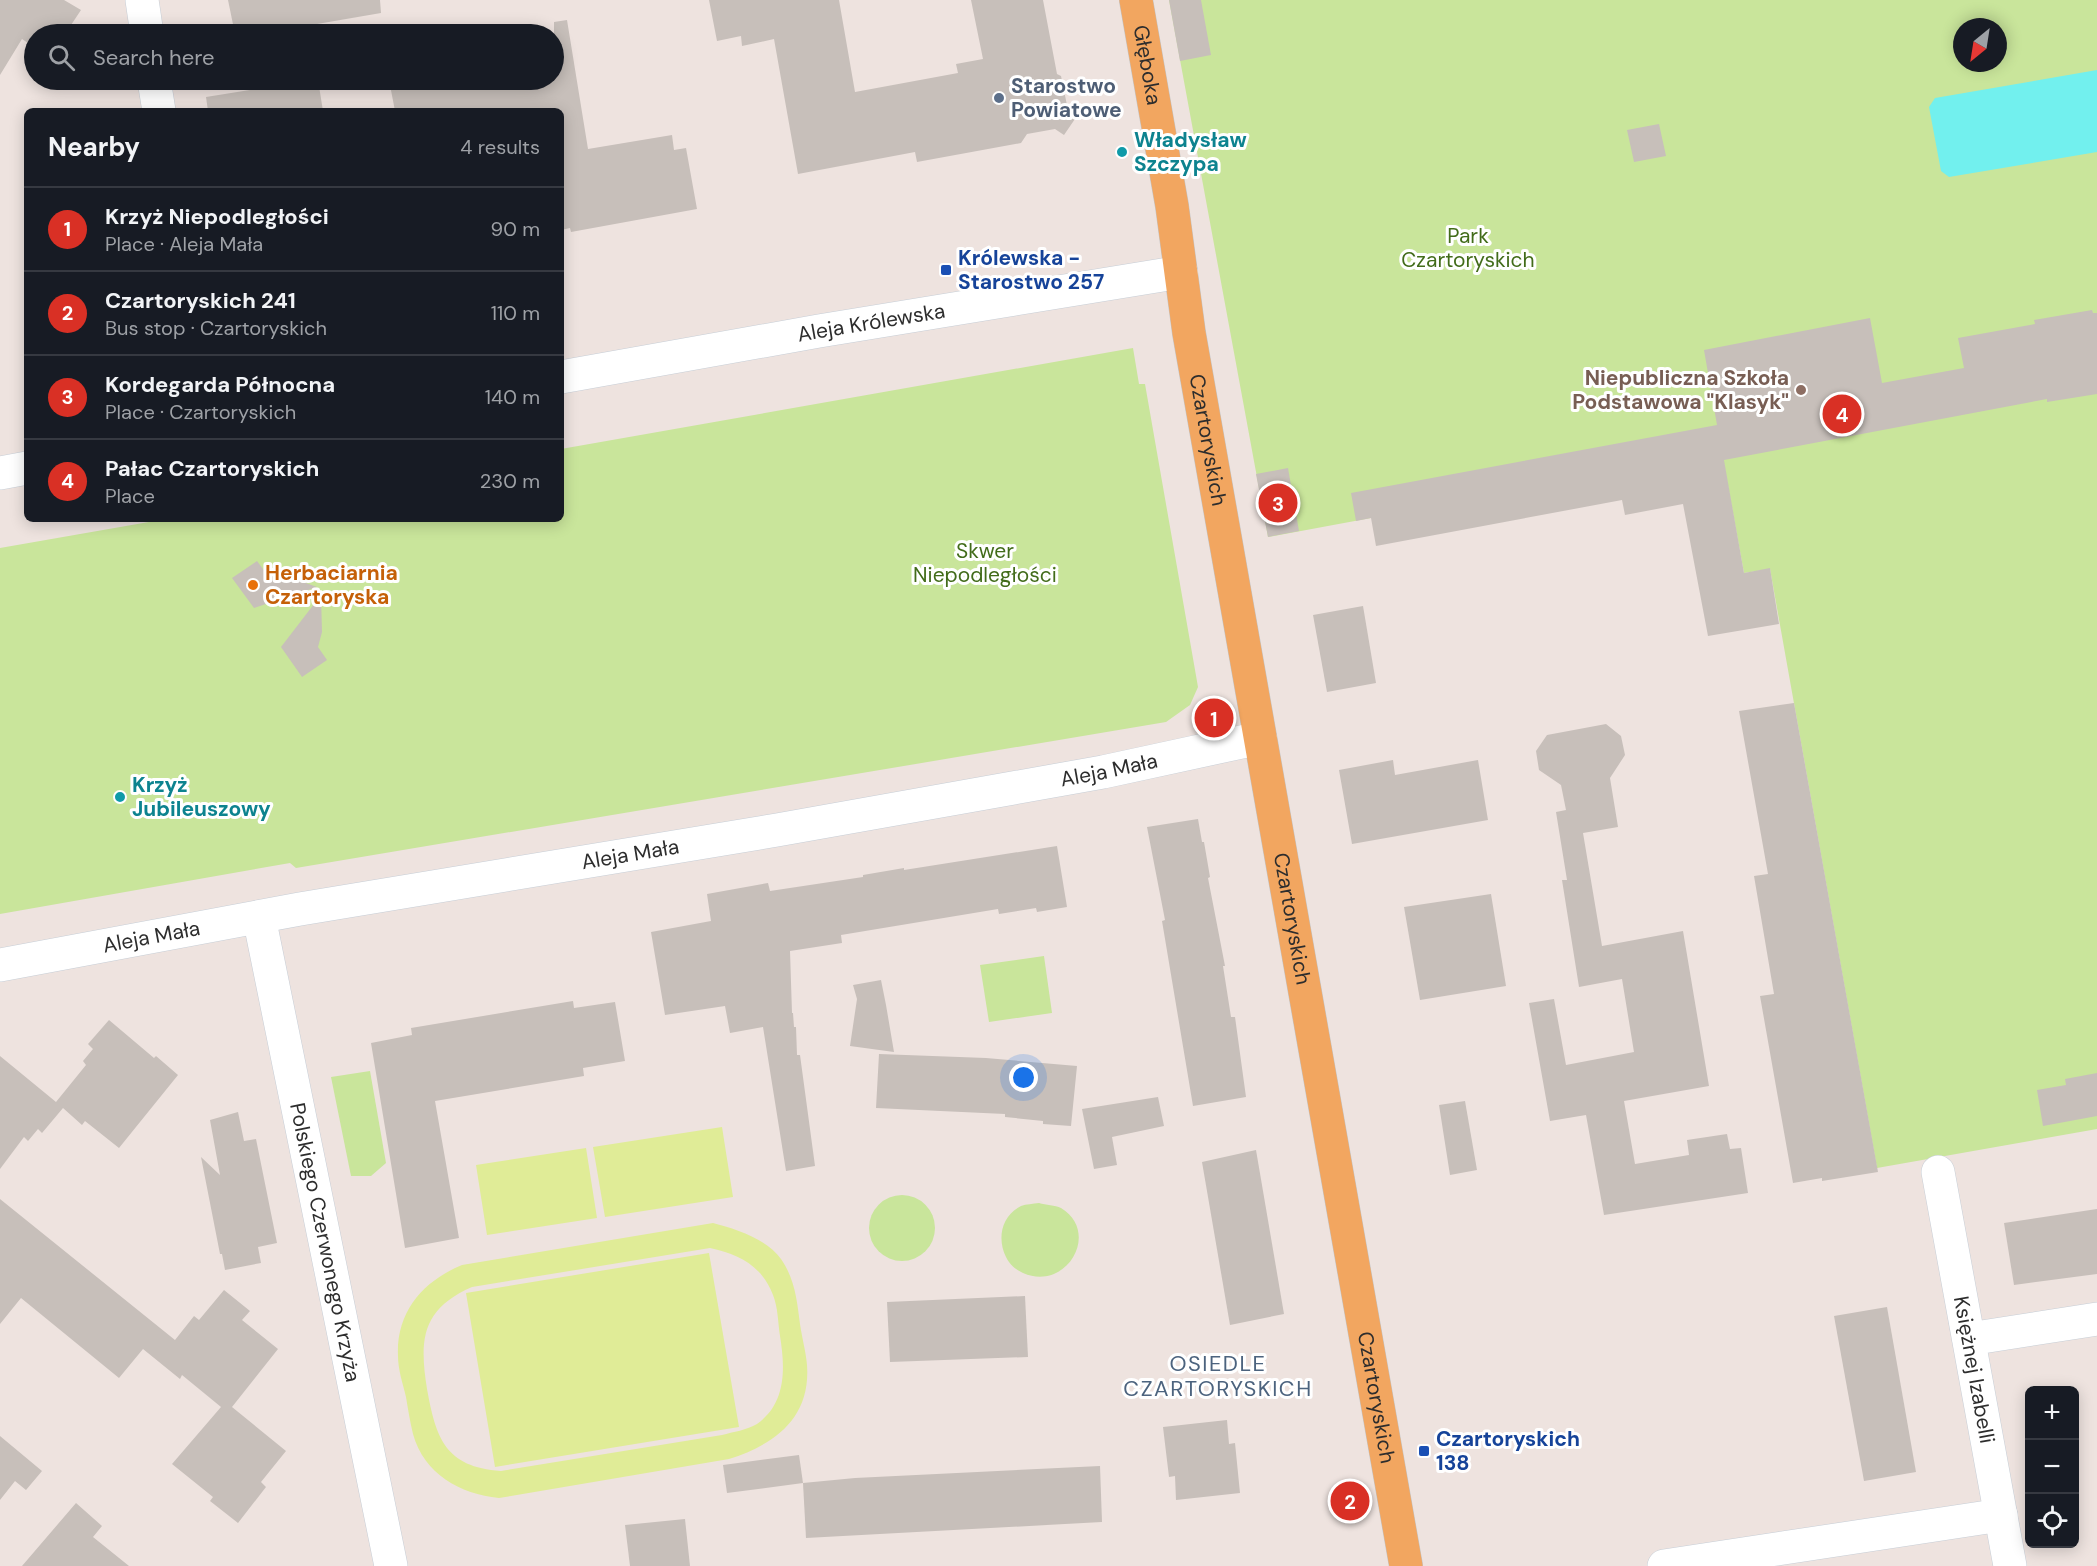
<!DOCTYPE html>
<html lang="en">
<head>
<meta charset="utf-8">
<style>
  body { margin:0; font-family:"DM Sans",sans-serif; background:#242831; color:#f1f3f6 }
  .controls { position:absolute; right:18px; bottom:18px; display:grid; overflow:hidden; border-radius:9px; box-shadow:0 3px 15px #0003 }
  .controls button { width:54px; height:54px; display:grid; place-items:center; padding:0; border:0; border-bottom:2px solid #363941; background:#171b24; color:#f1f3f6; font:30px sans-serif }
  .compass { position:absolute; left:1953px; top:18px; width:54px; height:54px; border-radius:50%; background:#171b24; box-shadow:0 3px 15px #0003; rotate:210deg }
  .you { position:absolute; left:1024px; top:1078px; width:21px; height:21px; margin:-15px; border:4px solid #fff; border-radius:50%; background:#1a73e8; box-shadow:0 0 0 9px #1a73e833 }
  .badge { display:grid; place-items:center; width:39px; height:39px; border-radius:50%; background:#d93025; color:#fff; font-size:20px; font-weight:700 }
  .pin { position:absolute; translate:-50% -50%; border:3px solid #fff; box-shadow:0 2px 6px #0006 }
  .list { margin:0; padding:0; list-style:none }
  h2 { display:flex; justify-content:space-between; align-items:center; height:78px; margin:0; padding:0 24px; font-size:26px }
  h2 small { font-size:20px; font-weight:400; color:#9ea1a6 }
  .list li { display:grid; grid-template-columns:39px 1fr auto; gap:18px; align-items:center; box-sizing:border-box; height:84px; padding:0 24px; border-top:2px solid #363941 }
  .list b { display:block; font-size:22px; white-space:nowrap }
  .list p { margin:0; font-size:20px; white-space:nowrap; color:#9ea1a6 }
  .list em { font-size:20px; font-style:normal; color:#9ea1a6 }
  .icon { flex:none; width:33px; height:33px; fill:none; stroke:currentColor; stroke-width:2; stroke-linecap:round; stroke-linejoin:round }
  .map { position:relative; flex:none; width:2097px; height:1566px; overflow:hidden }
  .search { position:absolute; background:#171b24; box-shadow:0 3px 15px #0003; left:24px; top:24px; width:540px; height:66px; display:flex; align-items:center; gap:15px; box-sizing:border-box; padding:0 21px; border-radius:33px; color:#9ea1a6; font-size:22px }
  .panel { position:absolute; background:#171b24; box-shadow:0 3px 15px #0003; left:24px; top:108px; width:540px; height:414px; border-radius:9px }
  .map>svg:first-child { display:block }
  .green { fill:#c9e59b; fill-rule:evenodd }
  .pitch { fill:#e0ec97; fill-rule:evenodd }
  .water { fill:#72f0ee }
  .building { fill:#c7bfba }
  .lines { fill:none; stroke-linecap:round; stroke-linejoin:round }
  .minor-casing { stroke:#c7ced6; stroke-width:34 }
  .major-casing { stroke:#c4c4c4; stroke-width:34 }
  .minor { stroke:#fff; stroke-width:33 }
  .major { stroke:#f2a660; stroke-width:33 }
  .service-dot { fill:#5c6f8a; stroke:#fff; stroke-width:2 }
  .culture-dot { fill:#0f9aa8; stroke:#fff; stroke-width:2 }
  .transit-dot { fill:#1a4fb4; stroke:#fff; stroke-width:2 }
  .education-dot { fill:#8d6e63; stroke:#fff; stroke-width:2 }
  .food-dot { fill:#e8710a; stroke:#fff; stroke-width:2 }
  .labels { text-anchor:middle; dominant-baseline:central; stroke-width:6; stroke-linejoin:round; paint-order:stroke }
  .street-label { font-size:21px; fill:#2d2d2d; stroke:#fff }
  .service-label { font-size:21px; font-weight:bold; fill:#4e5e75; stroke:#fff; text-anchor:start }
  .culture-label { font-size:21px; font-weight:bold; fill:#0d838f; stroke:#fff; text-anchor:start }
  .park-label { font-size:21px; fill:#426c1a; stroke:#fff }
  .transit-label { font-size:21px; font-weight:bold; fill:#164399; stroke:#fff; text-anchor:start }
  .education-label { font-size:21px; font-weight:bold; fill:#785e54; stroke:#fff; text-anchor:end }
  .food-label { font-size:21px; font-weight:bold; fill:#c56008; stroke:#fff; text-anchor:start }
  .neighbourhood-label { font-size:22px; letter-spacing:1.5px; fill:#4c637e; stroke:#fff }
</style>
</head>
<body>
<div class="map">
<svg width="2097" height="1566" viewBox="0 0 2097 1566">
  <rect width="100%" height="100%" fill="#eee3df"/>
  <!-- green -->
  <g class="green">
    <path d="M1169 0H2097V1129L1877 1168 1770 569 1744 573 1722 453 1268 537ZM1962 27H1998V63H1962Z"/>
    <path d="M1133 348 1139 384H1145L1198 687 1190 705 1166 722 296 868 290 863 0 914V548L166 519H561V449Z"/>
    <path d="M1044 956 1052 1013 989 1022 980 965Z"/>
    <path d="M370 1071 386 1163 371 1176H351L331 1077Z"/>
    <circle cx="902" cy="1228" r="33"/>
    <path d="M1039 1203C1046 1205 1055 1205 1061 1208 1101 1232 1067 1292 1023 1273 1015 1269 1010 1265 1006 1257 997 1239 1001 1216 1021 1206 1026 1204 1033 1204 1039 1203Z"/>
  </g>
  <!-- pitch -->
  <g class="pitch">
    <path d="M722 1127 733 1197 605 1217 593 1147Z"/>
    <path d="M586 1148 597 1218 487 1235 476 1165Z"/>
    <path d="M713 1223C736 1229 767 1239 781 1259 795 1279 797 1301 800 1324 802 1338 806 1352 807 1365 811 1419 773 1445 729 1459L499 1498C460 1494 424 1474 413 1434 410 1422 408 1409 406 1397 403 1384 398 1370 398 1356 396 1312 423 1281 462 1265ZM710 1248C739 1254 762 1266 773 1295 778 1307 778 1323 780 1336 785 1367 787 1403 757 1424 747 1430 733 1432 722 1435L501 1471C445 1467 436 1438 427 1389 419 1339 422 1309 472 1287Z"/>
    <path d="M709 1253 739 1427 495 1467 466 1293Z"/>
  </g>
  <!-- water -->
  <path class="water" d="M2097 70V152L1949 177 1941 171 1929 107 1935 98Z"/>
  <!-- building -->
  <g class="building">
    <path d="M0 0H64L81 10 65 34H34V47L22 39 0 75Z"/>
    <path d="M228 0H380L381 13 259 34H235Z"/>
    <path d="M709 0H839L855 92 958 73 956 64 983 59 971 0H1043L1057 74 1061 76 1068 110 1077 116 1064 135 1055 129 1027 134 1021 143 917 162 915 152 798 174 774 39 742 46 741 36 717 41Z"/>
    <path d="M1169 0H1201L1211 55 1180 61Z"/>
    <path d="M567 20 588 149 672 135 674 150 686 148 697 209 571 232 570 228 561 230V111H395L389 80H554V22Z"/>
    <path d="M313 80H318L323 111H208L206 97Z"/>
    <path d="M1659 124 1666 156 1634 162 1627 130Z"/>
    <path d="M2092 310 2093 313H2097V394L2047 402V399L1724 460 1744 573 1770 568 1779 624 1708 636 1683 504 1625 515 1622 500 1376 546 1371 518 1356 521 1351 493 1717 425 1704 350 1870 318 1882 383 1964 368 1958 338 2035 324 2034 320Z"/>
    <path d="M1288 468 1299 531 1268 537 1256 474Z"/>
    <path d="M257 561 266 573 281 574 317 587 254 608 232 578Z"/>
    <path d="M321 595 322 632 318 647 327 660 302 677 281 647Z"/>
    <path d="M1363 606 1376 683 1327 692 1313 615Z"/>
    <path d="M1794 703 1878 1172 1822 1181V1178L1793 1183 1760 996 1774 994 1754 876 1768 874 1739 711Z"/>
    <path d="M1606 724 1621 736 1625 755 1610 778 1618 827 1583 833 1602 946 1683 931 1709 1086 1624 1101 1635 1164 1689 1155 1687 1140 1727 1134 1730 1149 1741 1148 1748 1193 1604 1215 1586 1115 1550 1121 1529 1003 1554 999 1566 1065 1634 1052 1622 979 1579 987 1562 880H1567L1556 812 1566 810 1561 785 1539 770 1536 751 1547 735Z"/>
    <path d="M1393 760 1395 775 1478 760 1488 820 1352 844 1339 770Z"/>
    <path d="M1198 819 1202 842H1204L1210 877 1208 878 1225 966H1223L1231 1017H1235L1246 1097 1193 1106 1162 921 1165 920 1147 827Z"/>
    <path d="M1057 846 1067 907 1037 912 1036 908 999 914 998 909 841 935 842 943 790 951 792 1013H793L794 1027H796L797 1055H800L815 1166 786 1171 763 1027 730 1033 725 1006 665 1015 651 932 711 921 707 894 768 883 770 891 863 877V875L904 868V870Z"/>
    <path d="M1491 894 1506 986 1420 1000 1404 907Z"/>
    <path d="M881 980 886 1005 894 1052 850 1046 857 999 853 985Z"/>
    <path d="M573 1001 574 1008 615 1002 625 1061 583 1068 584 1076 435 1101 459 1238 405 1248 371 1043 412 1035 411 1028Z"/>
    <path d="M109 1020 154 1058 156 1056 178 1075 119 1148 85 1121 82 1125 63 1108 42 1133 38 1129 28 1141 24 1137 0 1169V1056L56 1102 86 1065 83 1061 93 1049 88 1044Z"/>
    <path d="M879 1054 986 1058 1077 1066 1071 1126 1043 1124V1121L1005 1117V1114L876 1108Z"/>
    <path d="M2097 1073V1116L2043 1126 2037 1090 2066 1085 2065 1079Z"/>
    <path d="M1158 1097 1164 1126 1112 1137 1117 1165 1094 1169 1082 1109Z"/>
    <path d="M1465 1101 1477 1170 1450 1175 1439 1105Z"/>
    <path d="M238 1112 244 1141 256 1139 277 1243 258 1247 261 1263 225 1270 222 1254H220L201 1157 220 1175 210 1120Z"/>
    <path d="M1256 1150 1284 1314 1230 1325 1202 1162Z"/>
    <path d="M0 1199 175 1340 194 1316 199 1320 224 1290 250 1311 242 1320 278 1349 232 1407 286 1451 261 1482 266 1487 238 1523 210 1501 213 1497 172 1464 221 1407 182 1375 180 1379 143 1349 119 1378 21 1298 0 1324Z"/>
    <path d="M2097 1209V1274L2014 1285 2004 1223Z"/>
    <path d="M1025 1296 1028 1357 890 1362 887 1302Z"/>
    <path d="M1887 1307 1916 1472 1864 1481 1834 1316Z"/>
    <path d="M1227 1420 1229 1444 1235 1443 1240 1493 1176 1500 1175 1476 1169 1477 1163 1427Z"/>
    <path d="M0 1436 42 1471 26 1490 15 1481 0 1500Z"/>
    <path d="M799 1455 803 1483 727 1493 723 1465Z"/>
    <path d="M1100 1466 1102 1522 806 1538 803 1483 855 1478Z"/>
    <path d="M76 1503 102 1526 93 1537 129 1566H22Z"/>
    <path d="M685 1519 690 1566H630L625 1525Z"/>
  </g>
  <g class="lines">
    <defs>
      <g id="minor">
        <path d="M142 0 147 34"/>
        <path d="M154 80 159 111"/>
        <path id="s1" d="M561 377 819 331 1181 272"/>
        <path d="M0 473 27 468"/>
        <path id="s2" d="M259 917 391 1566"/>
        <path id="s3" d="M0 965 300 909 777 830 1103 772 1260 738"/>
        <path id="s4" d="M1938 1172 2010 1566"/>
        <path d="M1969 1339 2097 1319"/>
        <path d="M1664 1566 2001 1515"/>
      </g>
      <g id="major">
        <path id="s5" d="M1136 0 1172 206 1189 333 1406 1566"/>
      </g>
    </defs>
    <!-- minor casing -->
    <use href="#minor" class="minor-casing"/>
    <!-- major casing -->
    <use href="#major" class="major-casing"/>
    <!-- minor -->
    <use href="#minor" class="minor"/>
    <!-- major -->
    <use href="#major" class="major"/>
  </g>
  <!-- markers -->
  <circle class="service-dot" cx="999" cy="98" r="6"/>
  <g class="culture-dot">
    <circle cx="1122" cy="152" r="6"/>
    <circle cx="120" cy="797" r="6"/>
  </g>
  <g class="transit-dot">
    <rect x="940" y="264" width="12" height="12" rx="3"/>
    <rect x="1418" y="1445" width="12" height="12" rx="3"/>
  </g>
  <circle class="education-dot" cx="1801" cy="390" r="6"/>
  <circle class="food-dot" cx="253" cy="585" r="6"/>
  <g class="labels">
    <!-- street labels -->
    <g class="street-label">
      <text stroke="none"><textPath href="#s5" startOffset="66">Głęboka</textPath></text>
      <text stroke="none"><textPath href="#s1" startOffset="315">Aleja Królewska</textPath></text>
      <text stroke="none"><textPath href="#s5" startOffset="446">Czartoryskich</textPath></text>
      <text stroke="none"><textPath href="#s3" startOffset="1126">Aleja Mała</textPath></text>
      <text stroke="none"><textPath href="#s3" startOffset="640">Aleja Mała</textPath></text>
      <text stroke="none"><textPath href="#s5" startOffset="932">Czartoryskich</textPath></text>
      <text stroke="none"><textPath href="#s3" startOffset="154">Aleja Mała</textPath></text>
      <text stroke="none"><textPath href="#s2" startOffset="332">Polskiego Czerwonego Krzyża</textPath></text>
      <text stroke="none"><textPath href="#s4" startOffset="201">Księżnej Izabelli</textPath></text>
      <text stroke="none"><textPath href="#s5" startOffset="1418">Czartoryskich</textPath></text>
    </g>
    <!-- service labels -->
    <g class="service-label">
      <text x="1011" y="86">Starostwo<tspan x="1011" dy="24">Powiatowe</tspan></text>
    </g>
    <!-- culture labels -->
    <g class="culture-label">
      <text x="1134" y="140">Władysław<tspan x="1134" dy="24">Szczypa</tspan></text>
      <text x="132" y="785">Krzyż<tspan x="132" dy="24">Jubileuszowy</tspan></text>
    </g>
    <!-- park labels -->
    <g class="park-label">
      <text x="1468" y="236">Park<tspan x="1468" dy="24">Czartoryskich</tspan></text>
      <text x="985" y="551">Skwer<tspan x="985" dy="24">Niepodległości</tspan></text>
    </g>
    <!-- transit labels -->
    <g class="transit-label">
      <text x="958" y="258">Królewska -<tspan x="958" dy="24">Starostwo 257</tspan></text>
      <text x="1436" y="1439">Czartoryskich<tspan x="1436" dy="24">138</tspan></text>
    </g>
    <!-- education labels -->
    <g class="education-label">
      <text x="1789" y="378">Niepubliczna Szkoła<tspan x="1789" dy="24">Podstawowa "Klasyk"</tspan></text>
    </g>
    <!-- food labels -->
    <g class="food-label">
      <text x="265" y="573">Herbaciarnia<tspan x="265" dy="24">Czartoryska</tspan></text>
    </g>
    <!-- neighbourhood labels -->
    <g class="neighbourhood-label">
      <text x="1218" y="1363">OSIEDLE<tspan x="1218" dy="25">CZARTORYSKICH</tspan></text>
    </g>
  </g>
</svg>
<div class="controls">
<button>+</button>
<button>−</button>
<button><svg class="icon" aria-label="locate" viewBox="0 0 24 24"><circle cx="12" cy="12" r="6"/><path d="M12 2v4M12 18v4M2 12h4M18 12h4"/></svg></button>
</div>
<svg class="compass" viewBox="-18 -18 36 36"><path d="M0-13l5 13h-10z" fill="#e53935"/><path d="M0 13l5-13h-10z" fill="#9ea1a6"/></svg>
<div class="you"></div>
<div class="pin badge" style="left:1214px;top:718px">1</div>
<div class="pin badge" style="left:1350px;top:1501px">2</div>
<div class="pin badge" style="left:1278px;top:503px">3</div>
<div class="pin badge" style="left:1842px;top:414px">4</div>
<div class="search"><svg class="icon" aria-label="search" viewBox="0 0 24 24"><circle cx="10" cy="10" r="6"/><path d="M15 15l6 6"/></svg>Search here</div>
<section class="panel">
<h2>Nearby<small>4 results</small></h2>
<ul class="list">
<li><span class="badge">1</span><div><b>Krzyż Niepodległości</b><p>Place · Aleja Mała</p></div><em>90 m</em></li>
<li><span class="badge">2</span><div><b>Czartoryskich 241</b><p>Bus stop · Czartoryskich</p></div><em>110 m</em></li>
<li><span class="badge">3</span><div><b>Kordegarda Północna</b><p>Place · Czartoryskich</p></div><em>140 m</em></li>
<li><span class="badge">4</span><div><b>Pałac Czartoryskich</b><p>Place</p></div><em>230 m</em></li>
</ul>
</section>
</div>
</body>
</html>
